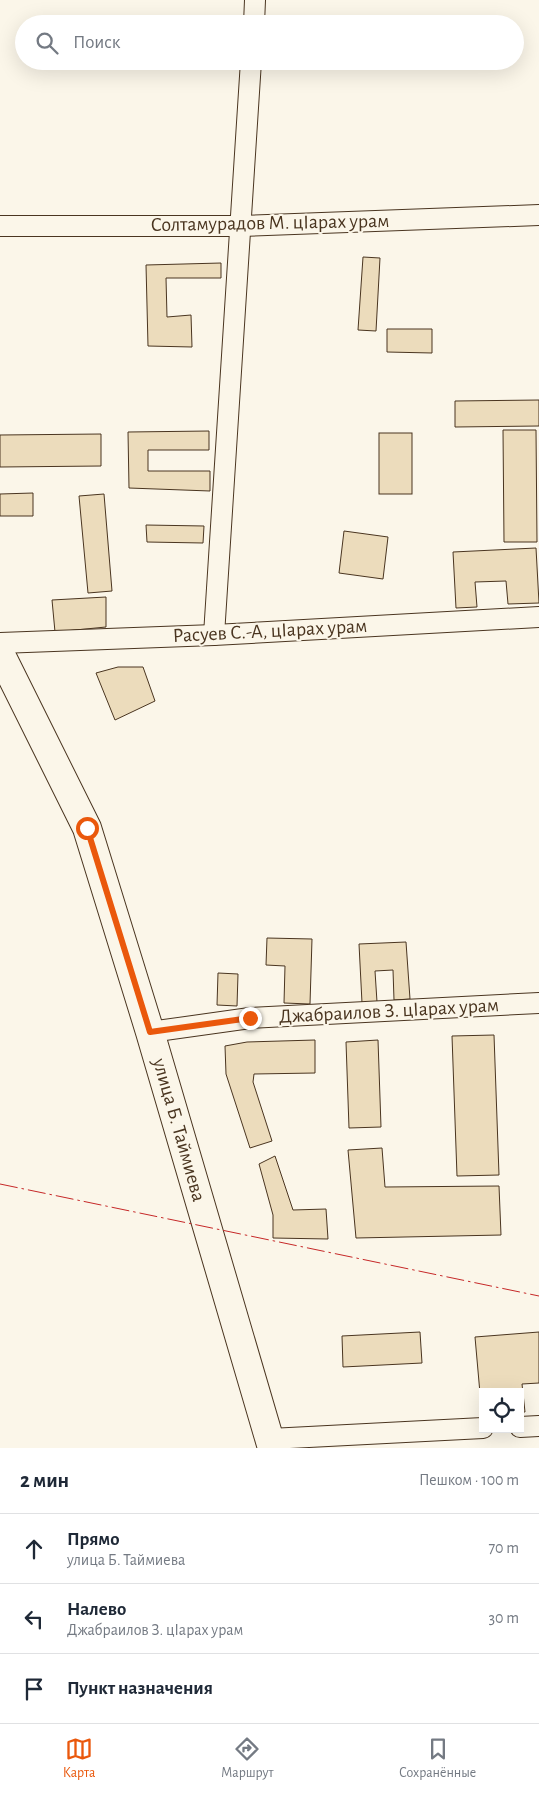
<!DOCTYPE html>
<html lang="ru">
<head>
<meta charset="utf-8">
<style>
  body { margin:0; font-family:"Alegreya Sans",sans-serif; background:#f6f6f7; color:#1f2937 }
  .controls { position:absolute; right:15px; bottom:15px; display:grid; overflow:hidden; border-radius:0px; box-shadow:0 5px 20px #0002 }
  .controls button { width:45px; height:45px; display:grid; place-items:center; padding:0; border:0; border-bottom:1px solid #e0e1e3; background:#fff; color:#1f2937; font:25px sans-serif }
  .stop { position:absolute; width:15px; height:15px; margin:-11px; border:4px solid #ea580c; border-radius:50%; background:#fff }
  .stop.end { background:#ea580c; border-color:#fff; box-shadow:0 1px 5px #0008 }
  .list { margin:0; padding:0; list-style:none }
  h2 { display:flex; justify-content:space-between; align-items:center; height:65px; margin:0; padding:0 20px; font-size:21px }
  h2 small { font-size:16px; font-weight:400; color:#747a83 }
  .list li { display:grid; grid-template-columns:32px 1fr auto; gap:15px; align-items:center; box-sizing:border-box; height:70px; padding:0 20px; border-top:1px solid #e0e1e3 }
  .list b { display:block; font-size:19px; white-space:nowrap }
  .list p { margin:0; font-size:16px; white-space:nowrap; color:#747a83 }
  .list em { font-size:16px; font-style:normal; color:#747a83 }
  .icon { flex:none; width:28px; height:28px; fill:none; stroke:currentColor; stroke-width:2; stroke-linecap:round; stroke-linejoin:round }
  .map { position:relative; flex:none; width:539px; height:1448px; overflow:hidden }
  .search { position:absolute; background:#fff; box-shadow:0 5px 20px #0002; left:15px; right:15px; top:15px; height:55px; display:flex; align-items:center; gap:12px; box-sizing:border-box; padding:0 18px; border-radius:28px; color:#747a83; font-size:19px }
  .sheet { height:275px; background:#fff }
  nav { display:flex; justify-content:space-around; align-items:center; box-sizing:border-box; height:70px; border-top:1px solid #e0e1e3; background:#fff; font-size:14px; color:#747a83 }
  nav a { display:grid; justify-items:center; gap:2px }
  nav .on { color:#ea580c }
  .map>svg:first-child { display:block }
  .building { fill:#ecdcbc; stroke:#4a3520 }
  .lines { fill:none; stroke-linecap:round; stroke-linejoin:round }
  .minor-casing { stroke:#4a3520; stroke-width:22 }
  .secondary-casing { stroke:#4a3520; stroke-width:30 }
  .minor { stroke:#fbf6e9; stroke-width:20 }
  .secondary { stroke:#fbf6e9; stroke-width:28 }
  .power { stroke:#c62828; stroke-width:1; stroke-dasharray:18 4 2.5 4; stroke-linecap:butt }
  .route { stroke:#ea580c; stroke-width:6 }
  .labels { text-anchor:middle; dominant-baseline:central; stroke-width:4; stroke-linejoin:round; paint-order:stroke }
  .street-label { font-size:20px; fill:#4a3520; stroke:#fbf6e9 }
</style>
</head>
<body>
<div class="map">
<svg width="539" height="1448" viewBox="0 0 539 1448">
  <rect width="100%" height="100%" fill="#fbf6e9"/>
  <!-- building -->
  <g class="building">
    <path d="M363 257 380 258 376 331 358 330Z"/>
    <path d="M221 263V278H166L167 317 191 315 192 347 148 346 146 265Z"/>
    <path d="M387 329H432V353L387 352Z"/>
    <path d="M539 400V426L455 427V401Z"/>
    <path d="M503 430H536L537 542H504Z"/>
    <path d="M209 431V450H148V471H210V491L129 488 128 432Z"/>
    <rect x="379" y="433" width="33" height="61"/>
    <path d="M101 434V466L0 467V435Z"/>
    <path d="M33 493V516H0V494Z"/>
    <path d="M104 494 112 591 88 593 79 496Z"/>
    <path d="M146 525 204 526 203 543 147 542Z"/>
    <path d="M344 531 388 537 383 579 339 573Z"/>
    <path d="M536 548 539 603 508 604 506 581 475 582 477 607 456 608 453 552Z"/>
    <path d="M106 597V627L55 632 52 600Z"/>
    <path d="M118 667H143L155 701 115 720 96 673Z"/>
    <path d="M267 938 312 939 310 1004 284 1003 285 966 266 965Z"/>
    <path d="M406 942 410 999 394 1000 393 970 375 971 377 1002 362 1003 359 944Z"/>
    <path d="M218 973 238 974 237 1006 217 1005Z"/>
    <path d="M494 1035 499 1175 457 1176 452 1036Z"/>
    <path d="M315 1040V1073L254 1074 253 1082 272 1141 250 1148 226 1074 225 1046 247 1042Z"/>
    <path d="M378 1040 381 1127 349 1128 346 1042Z"/>
    <path d="M382 1148 385 1187 499 1186 501 1235 356 1238 348 1150Z"/>
    <path d="M275 1156 293 1210 326 1209 328 1239 273 1238V1215L259 1164Z"/>
    <path d="M420 1332 422 1363 343 1367 342 1336Z"/>
    <path d="M539 1332V1383L522 1384 525 1412H520V1392H483L482 1416 475 1337Z"/>
  </g>
  <g class="lines">
    <defs>
      <g id="minor">
        <path d="M254 24 255 0"/>
        <path d="M0 226H240L539 215"/>
        <path d="M214 635 251 61"/>
        <path d="M0 643 214 635 539 617"/>
        <path d="M150 1032 250 1018 539 1003"/>
        <path d="M520 1427 539 1426"/>
        <path d="M270 1439 483 1428"/>
      </g>
      <path id="secondary" d="M0 653 87 828 150 1032 272 1448"/>
    </defs>
    <!-- minor casing -->
    <use href="#minor" class="minor-casing"/>
    <!-- secondary casing -->
    <use href="#secondary" class="secondary-casing"/>
    <!-- minor -->
    <use href="#minor" class="minor"/>
    <!-- secondary -->
    <use href="#secondary" class="secondary"/>
    <!-- power -->
    <path class="power" d="M0 1184 539 1296"/>
  </g>
  <g class="lines">
    <!-- route -->
    <path class="route" d="M87 828 150 1032 250 1018"/>
  </g>
  <g class="labels">
    <!-- street labels -->
    <g class="street-label">
      <text transform="translate(270 223) rotate(-1)">Солтамурадов М. цIарах урам</text>
      <text transform="translate(270 631) rotate(-3)">Расуев С.-А, цIарах урам</text>
      <text transform="translate(389 1011) rotate(-3)">Джабраилов З. цIарах урам</text>
      <text transform="translate(179 1130) rotate(74)">улица Б. Таймиева</text>
    </g>
  </g>
</svg>
<div class="controls">
<button><svg class="icon" aria-label="locate" viewBox="0 0 24 24"><circle cx="12" cy="12" r="6"/><path d="M12 2v4M12 18v4M2 12h4M18 12h4"/></svg></button>
</div>
<div class="stop" style="left:87px;top:828px"></div>
<div class="stop end" style="left:250px;top:1018px"></div>
<div class="search"><svg class="icon" aria-label="search" viewBox="0 0 24 24"><circle cx="10" cy="10" r="6"/><path d="M15 15l6 6"/></svg>Поиск</div>
</div>
<section class="sheet">
<h2>2 мин<small>Пешком · 100 m</small></h2>
<ul class="list">
<li><svg class="icon" aria-label="ahead" viewBox="0 0 24 24"><path d="M12 20V5M6 11l6-6 6 6"/></svg><div><b>Прямо</b><p>улица Б. Таймиева</p></div><em>70 m</em></li>
<li><svg class="icon" aria-label="left" viewBox="0 0 24 24"><path d="M17 20v-9H6M10 6l-5 5 5 5"/></svg><div><b>Налево</b><p>Джабраилов З. цIарах урам</p></div><em>30 m</em></li>
<li><svg class="icon" aria-label="arrive" viewBox="0 0 24 24"><path d="M6 21V4h12l-3 4 3 4H6"/></svg><div><b>Пункт назначения</b></div></li>
</ul>
</section>
<nav>
<a class="on"><svg class="icon" aria-label="map" viewBox="0 0 24 24"><path d="M3 6l6-2 6 2 6-2v14l-6 2-6-2-6 2zM9 4v14M15 6v14"/></svg>Карта</a>
<a><svg class="icon" aria-label="directions" viewBox="0 0 24 24"><path d="M12 3l9 9-9 9-9-9zM9 14v-3h6M13 9l2 2-2 2"/></svg>Маршрут</a>
<a><svg class="icon" aria-label="saved" viewBox="0 0 24 24"><path d="M7 4h10v16l-5-4-5 4z"/></svg>Сохранённые</a>
</nav>
</body>
</html>
